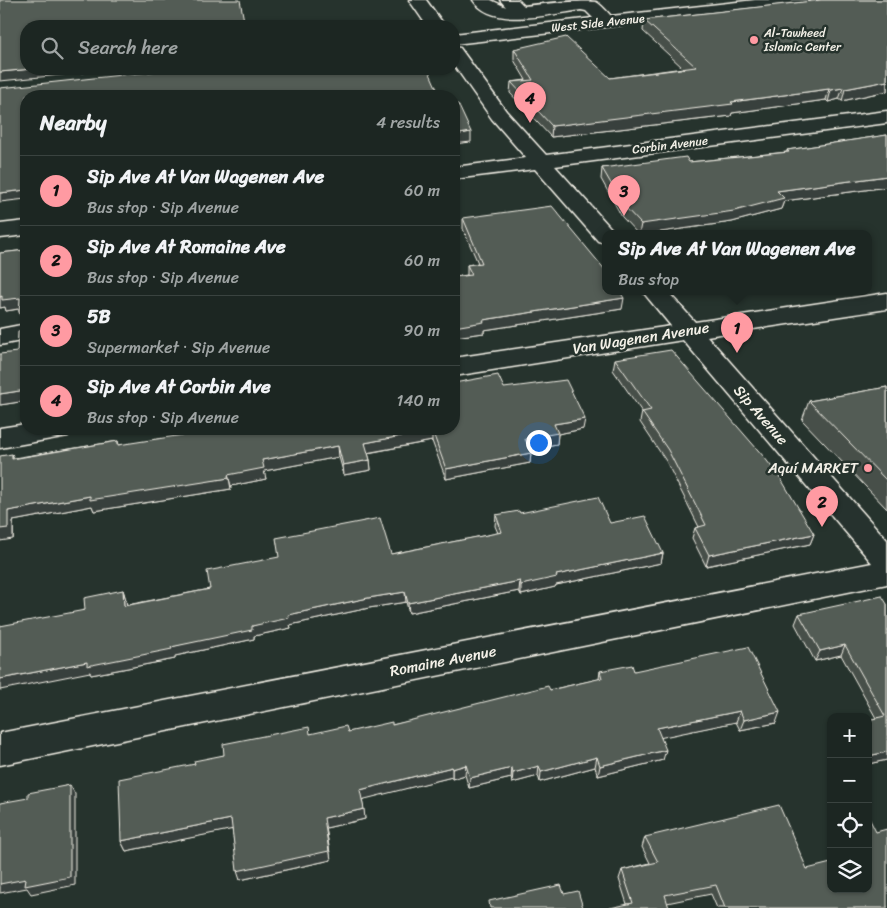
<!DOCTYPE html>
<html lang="en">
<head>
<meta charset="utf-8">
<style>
  body { margin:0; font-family:Sriracha,sans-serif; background:#29322f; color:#f1f3f6 }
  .controls { position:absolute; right:15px; bottom:15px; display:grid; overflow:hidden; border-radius:10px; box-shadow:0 1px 4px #0004 }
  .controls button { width:45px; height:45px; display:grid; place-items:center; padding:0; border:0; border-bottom:1px solid #3a4340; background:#1c2622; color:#f1f3f6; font:25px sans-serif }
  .you { position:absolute; left:538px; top:442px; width:18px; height:18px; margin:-12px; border:4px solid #fff; border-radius:50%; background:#1a73e8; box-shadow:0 0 0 8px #1a73e833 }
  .badge { display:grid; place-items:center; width:32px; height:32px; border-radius:50%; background:#ff9aa2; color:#111; font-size:16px; font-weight:700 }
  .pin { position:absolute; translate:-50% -41px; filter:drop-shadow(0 1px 2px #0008) }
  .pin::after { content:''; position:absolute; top:26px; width:18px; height:15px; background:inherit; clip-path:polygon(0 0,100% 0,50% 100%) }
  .popup { position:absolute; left:602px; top:230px; width:270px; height:65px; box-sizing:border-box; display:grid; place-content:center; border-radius:10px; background:#1c2622; filter:drop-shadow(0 1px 4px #0005); font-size:16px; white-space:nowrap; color:#a0a5a5 }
  .popup b { font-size:19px; color:#f1f3f6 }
  .popup::after { content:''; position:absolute; left:50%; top:100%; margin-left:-10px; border:10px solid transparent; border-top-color:#1c2622 }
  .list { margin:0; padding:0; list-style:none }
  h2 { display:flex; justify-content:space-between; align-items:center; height:65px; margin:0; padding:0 20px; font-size:21px }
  h2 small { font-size:16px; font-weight:400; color:#a0a5a5 }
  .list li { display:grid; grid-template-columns:32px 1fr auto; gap:15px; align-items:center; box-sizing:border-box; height:70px; padding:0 20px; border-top:1px solid #3a4340 }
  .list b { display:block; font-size:19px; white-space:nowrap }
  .list p { margin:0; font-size:16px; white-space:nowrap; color:#a0a5a5 }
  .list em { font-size:16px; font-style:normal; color:#a0a5a5 }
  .icon { flex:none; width:28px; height:28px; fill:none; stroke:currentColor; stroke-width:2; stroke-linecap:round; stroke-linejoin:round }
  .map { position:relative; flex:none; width:887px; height:908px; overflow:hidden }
  .search { position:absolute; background:#1c2622; box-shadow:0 1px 4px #0004; left:20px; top:20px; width:440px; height:55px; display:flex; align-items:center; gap:12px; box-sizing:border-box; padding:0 18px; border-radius:20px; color:#a0a5a5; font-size:19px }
  .panel { position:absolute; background:#1c2622; box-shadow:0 1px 4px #0004; left:20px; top:90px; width:440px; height:345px; border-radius:20px }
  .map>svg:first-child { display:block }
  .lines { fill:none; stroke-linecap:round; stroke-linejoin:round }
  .minor-casing { stroke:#f4f1e8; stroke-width:3 }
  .minor { fill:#26332d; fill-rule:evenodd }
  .wall { fill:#474f49; stroke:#f4f1e8 }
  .shaded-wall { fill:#39403c; stroke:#f4f1e8 }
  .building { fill:#525c55; stroke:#f4f1e8 }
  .poi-dot { fill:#ff9aa2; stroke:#26332d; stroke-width:2 }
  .labels { text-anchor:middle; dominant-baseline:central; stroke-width:5; stroke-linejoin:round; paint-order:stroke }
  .far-street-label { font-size:12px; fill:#f4f1e8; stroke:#26332d }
  .far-poi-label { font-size:12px; fill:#f4f1e8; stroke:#26332d; text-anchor:start }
  .street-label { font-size:15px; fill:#f4f1e8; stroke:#26332d }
  .poi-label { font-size:15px; fill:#f4f1e8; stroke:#26332d; text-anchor:end }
</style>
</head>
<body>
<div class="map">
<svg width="887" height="908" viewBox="0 0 887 908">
  <rect width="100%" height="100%" fill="#26332d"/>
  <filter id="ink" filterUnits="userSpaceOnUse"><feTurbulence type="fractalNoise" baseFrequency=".02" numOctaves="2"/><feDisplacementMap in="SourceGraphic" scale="10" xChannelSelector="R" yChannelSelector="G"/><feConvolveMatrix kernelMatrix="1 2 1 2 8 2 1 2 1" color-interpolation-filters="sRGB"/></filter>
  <g filter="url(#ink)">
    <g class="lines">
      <defs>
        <g id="minor">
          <path d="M409 0H426L445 26H427Z"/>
          <path d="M473 0H491L506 7 500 0H518L524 6C541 4 582 0 596 2 602 5 607 12 611 16L755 0H809L807 4 801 5 454 44V34L593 18 586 11 581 10C550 14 493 30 473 0Z"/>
          <path d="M454 47 460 48 506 111 546 155 887 111V123L555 166 616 234H606V243L598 241 535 169 454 179V167L526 158 492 119 454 65Z"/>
          <path d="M26 221V235L0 238V224Z"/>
          <path d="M643 292H668L695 322 887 293V309L707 336 887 540V584L0 765V733L872 563 683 340 454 376V358L671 326Z"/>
          <path d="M26 324V340L0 345V329Z"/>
          <path d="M26 424V429H71L68 436 0 448V428Z"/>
        </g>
      </defs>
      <!-- minor casing -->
      <use href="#minor" class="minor-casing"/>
      <!-- minor -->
      <use href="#minor" class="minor"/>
    </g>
    <!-- wall -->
    <g class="wall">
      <path d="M814 0H887V91L842 101 839 99 828 102 826 100 732 113 731 116 551 137 510 93 511 82 526 80 514 60V49L610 78 683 68 643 31 644 20 815 1Z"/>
      <path d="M887 135V187L784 201 781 209 732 222 646 234H638L622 217 601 179 602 168 689 162 787 152V150Z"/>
      <path d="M463 218 622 309 484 330V333L454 337V277L467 275V265L478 263 463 229Z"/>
      <path d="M26 250V401L0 405 24 330V323H23L19 312V309L6 311 5 307 0 308V253Z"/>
      <path d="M615 359 814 534 810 544 706 566 692 538 695 528 699 527 666 461 640 422 642 412 613 370Z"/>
      <path d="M887 387V509L802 420 809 401Z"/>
      <path d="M504 388 583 429 558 434 557 444 529 449 531 453 530 463 446 479 432 441 368 453 370 460 371 470 344 475 339 457 264 471 266 479 231 486V489L94 511 92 506 13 521V539L12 454 14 458 118 441 119 445 454 429Z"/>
      <path d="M520 513 610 523 663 553 661 563 556 585 555 587 521 595 519 591 409 613 406 602 369 608 290 625 291 628 254 636V639L175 656V659L91 675 90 672 85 610 123 590 126 600 127 605 391 554 498 533 495 526 496 515Z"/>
      <path d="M887 604V760L868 764V720L876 718 841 655 815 661 795 624 799 614Z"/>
      <path d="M600 671H634L776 723 740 730 736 722 661 737 663 760 598 776 595 767 540 782 538 776 512 783 511 778 469 788 465 775 452 779V777L362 799 365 819 326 828 331 860 240 880 232 829 126 851 121 841 195 764 224 755 310 734 348 732 392 725 599 679Z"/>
      <path d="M876 832 887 908H717L711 894 667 903 627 904 619 879 622 870 650 863 642 847 645 837 807 869 868 889Z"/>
    </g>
    <!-- shaded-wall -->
    <g class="shaded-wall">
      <path d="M32 69H121L0 81V72Z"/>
      <path d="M887 81V91L842 101 845 89Z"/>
      <path d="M843 88 839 99 828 102 831 90Z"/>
      <path d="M829 89 826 100 732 113 731 116 551 137 552 126Z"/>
      <path d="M471 132V142L454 144V135Z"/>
      <path d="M887 176V187L784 201 781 209 732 222 646 234H639L641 224 777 191Z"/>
      <path d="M26 190V199L0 202V193Z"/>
      <path d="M2 296 20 298 24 308 6 311 5 307 0 308V297Z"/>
      <path d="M624 298 622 309 484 330V333L454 337V327L483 320Z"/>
      <path d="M26 390V401L0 405V394Z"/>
      <path d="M585 419 583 429 558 434 557 444 524 450 525 439 554 424Z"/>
      <path d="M432 430V441L366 453 365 443Z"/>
      <path d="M338 446 339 457 264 471 266 479 231 486 228 475 262 460Z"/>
      <path d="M531 453 530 463 446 479V469Z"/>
      <path d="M370 460 371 470 344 475 343 465Z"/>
      <path d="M229 478 231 489 94 511 92 506 13 521V539L0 541V529L8 511 90 496Z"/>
      <path d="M814 534 810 544 706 566 709 555Z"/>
      <path d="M663 553 661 563 556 585 555 587 521 595V585L556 575Z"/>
      <path d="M520 581 519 591 409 613 408 603Z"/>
      <path d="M123 590 126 600 128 616 124 606Z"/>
      <path d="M405 592 406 602 369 608 290 625 291 628 254 636V639L175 656V659L91 675 90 672 0 690V679L87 662 171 647 252 626 288 615 368 598Z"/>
      <path d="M845 645 841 655 815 661 820 651Z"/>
      <path d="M740 711 736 722 654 739 657 728Z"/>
      <path d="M780 712 776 723 740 730 744 720Z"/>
      <path d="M666 750 663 760 598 776 600 766Z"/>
      <path d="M887 752V760L868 764V756Z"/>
      <path d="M597 757 595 767 540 782 541 772Z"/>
      <path d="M466 765 465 775 452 779V769Z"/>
      <path d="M539 766 538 776 512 783 513 773Z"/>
      <path d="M452 767V777L361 800 360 790Z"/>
      <path d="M512 768 511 778 469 788 470 778Z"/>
      <path d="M70 785 75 794V885L31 894 27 888 0 893V884Z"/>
      <path d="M364 809 365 819 326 828 331 860 240 880 237 871 324 818Z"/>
      <path d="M231 819 234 829 126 851 121 841Z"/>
    </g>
    <!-- building -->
    <g class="building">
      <path d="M0 0H240L245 26H26V69H32L0 72Z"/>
      <path d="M821 0H887V81L845 89 843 88 831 90 829 89 731 102 733 104 552 126 511 82 533 80 514 49 566 37 610 78 696 67 644 20Z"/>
      <path d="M178 69H428L440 96H26V190L0 193V88Z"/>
      <path d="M458 104 471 132 454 135V105Z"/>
      <path d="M887 135V176L777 191 784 198 734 211 641 224 624 206 602 168 686 157 689 162 789 152 787 150Z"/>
      <path d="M552 206 606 271V292H620L624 298 483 320 484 322 454 327V277L472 275 467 265 482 263 463 218Z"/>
      <path d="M26 250V390L0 394V354L17 352 18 332 24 330V314L19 312 20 298 2 300V296L0 297V253Z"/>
      <path d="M671 350 764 457 781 479 814 534 709 555 695 528 706 525 668 450 642 412 651 410 615 359Z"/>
      <path d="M498 375 504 388 566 380 585 419 554 424 558 433 525 439 531 453 446 469 432 430 365 443 370 460 343 465 338 446 262 460 264 468 228 475 229 478 90 500V496L8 511V528L0 529V456L12 454V459L118 441V445L222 429H454V383Z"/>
      <path d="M887 387V481L809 401Z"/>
      <path d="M598 497 610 523 645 516 663 553 556 575 557 577 521 585 520 581 408 603 405 592 368 598 288 615 289 618 252 626V630L171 647 172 649 87 666V662L0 679V626L85 610 84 598 123 590 124 606 210 589 207 571 279 557 276 538 380 518 391 554 502 532 496 515 519 511 520 513Z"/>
      <path d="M882 596 887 604V752L868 756V720L885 716 845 645 820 651 799 614Z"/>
      <path d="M748 647 780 712 744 720 740 711 657 728 666 750 600 766 597 757 541 772 539 766 513 773 512 768 470 778 466 765 452 769V767L360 790 364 809 324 818 329 851 237 871 231 819 121 841 119 779 195 764 194 761 224 755 223 744 309 727 310 734 346 726 348 732 392 722V725L548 686 550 690 602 678 600 671 632 665 634 671Z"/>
      <path d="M70 785V877L25 886 26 879 0 884V803L28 798V793Z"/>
      <path d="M779 805 807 869 831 863V889H868V816L876 832 887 829V908H725L716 885 665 895 669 908H610L633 903 622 870 658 862 645 837Z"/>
      <path d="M561 885 564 894 578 891 583 908H490L489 901Z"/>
    </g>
  </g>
  <!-- markers -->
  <g class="poi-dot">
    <circle cx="754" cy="40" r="5"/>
    <circle cx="868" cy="468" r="5"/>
  </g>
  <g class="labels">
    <!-- far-street labels -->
    <g class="far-street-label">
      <text transform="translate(598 23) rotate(-6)">West Side Avenue</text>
      <text transform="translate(670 145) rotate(-7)">Corbin Avenue</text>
    </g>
    <!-- far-poi labels -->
    <g class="far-poi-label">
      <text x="764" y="33">Al-Tawheed<tspan x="764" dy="14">Islamic Center</tspan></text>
    </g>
    <!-- street labels -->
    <g class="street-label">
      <text transform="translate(641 338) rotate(-9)">Van Wagenen Avenue</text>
      <text transform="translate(761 415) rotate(49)">Sip Avenue</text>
      <text transform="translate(443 661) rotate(-11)">Romaine Avenue</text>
    </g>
    <!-- poi labels -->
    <g class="poi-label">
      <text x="858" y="468">Aquí MARKET</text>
    </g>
  </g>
</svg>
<div class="controls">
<button>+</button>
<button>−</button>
<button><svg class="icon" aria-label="locate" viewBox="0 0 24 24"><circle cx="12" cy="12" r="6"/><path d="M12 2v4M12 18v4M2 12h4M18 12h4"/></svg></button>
<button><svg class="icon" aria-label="layers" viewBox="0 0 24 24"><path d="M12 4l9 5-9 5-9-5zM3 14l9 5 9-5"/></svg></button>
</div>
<div class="you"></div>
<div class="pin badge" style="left:737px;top:353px">1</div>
<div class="popup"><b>Sip Ave At Van Wagenen Ave</b>Bus stop</div>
<div class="pin badge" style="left:822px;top:527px">2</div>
<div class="pin badge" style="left:624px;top:216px">3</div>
<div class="pin badge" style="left:530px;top:123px">4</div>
<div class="search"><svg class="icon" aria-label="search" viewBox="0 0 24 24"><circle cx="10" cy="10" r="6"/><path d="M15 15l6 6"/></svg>Search here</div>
<section class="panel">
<h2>Nearby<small>4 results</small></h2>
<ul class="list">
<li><span class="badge">1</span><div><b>Sip Ave At Van Wagenen Ave</b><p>Bus stop · Sip Avenue</p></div><em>60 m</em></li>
<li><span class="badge">2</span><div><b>Sip Ave At Romaine Ave</b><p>Bus stop · Sip Avenue</p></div><em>60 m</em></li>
<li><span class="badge">3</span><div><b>5B</b><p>Supermarket · Sip Avenue</p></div><em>90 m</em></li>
<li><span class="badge">4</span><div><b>Sip Ave At Corbin Ave</b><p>Bus stop · Sip Avenue</p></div><em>140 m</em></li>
</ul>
</section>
</div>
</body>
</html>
